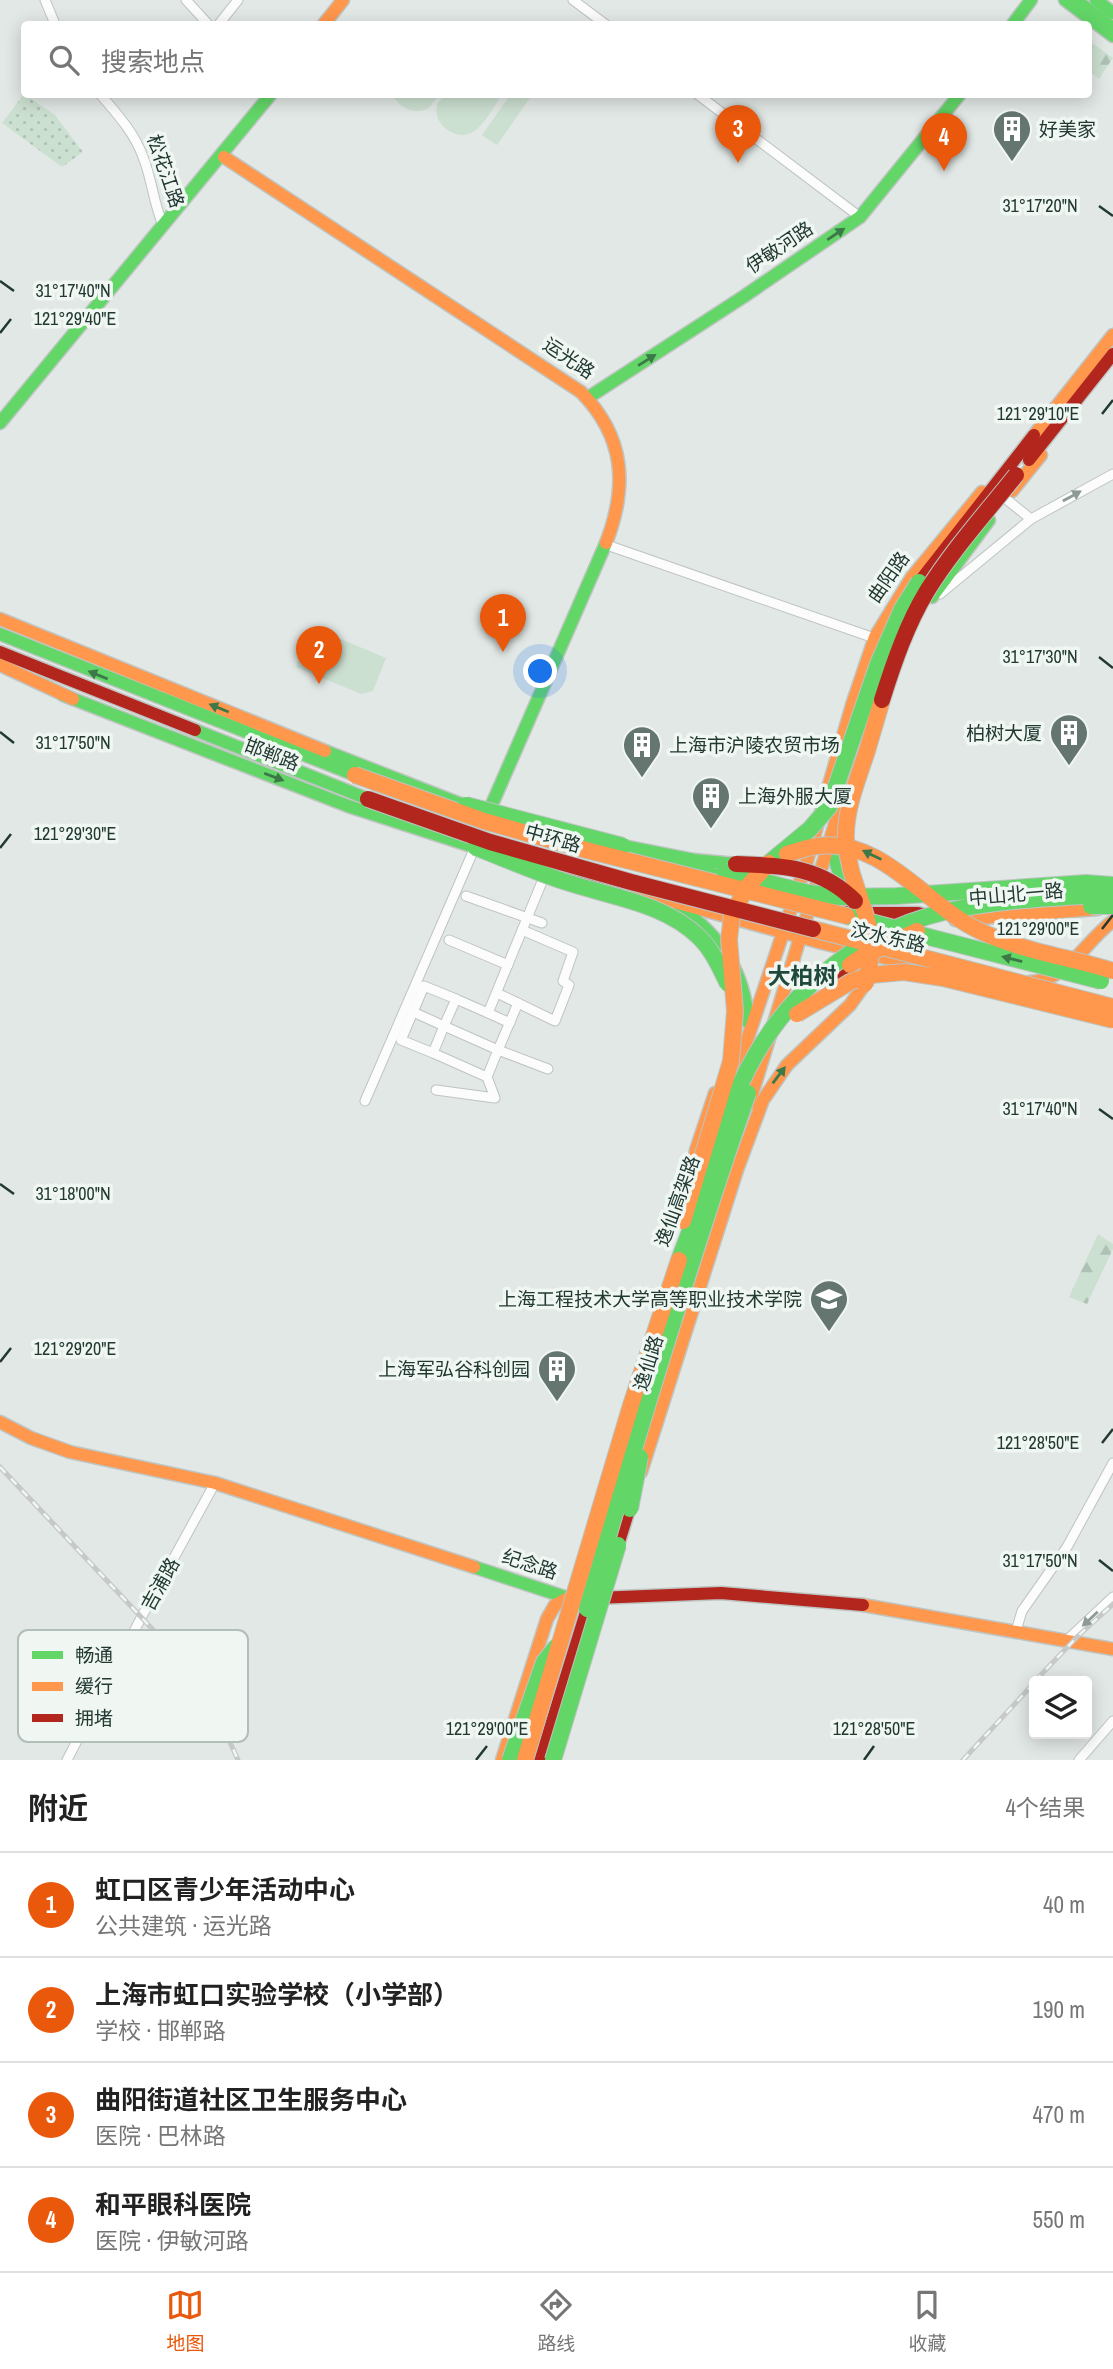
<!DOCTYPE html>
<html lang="zh">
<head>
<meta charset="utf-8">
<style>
  body { margin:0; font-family:"Archivo Narrow","Noto Sans SC",sans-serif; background:#f2f2f2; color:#222 }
  .controls { position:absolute; right:21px; bottom:21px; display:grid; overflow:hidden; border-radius:7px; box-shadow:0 4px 18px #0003 }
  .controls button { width:63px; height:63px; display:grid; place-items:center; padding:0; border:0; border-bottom:2px solid #e0e0e0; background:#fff; color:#222; font:35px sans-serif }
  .you { position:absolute; left:541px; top:672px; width:24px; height:24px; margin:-18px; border:5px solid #fff; border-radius:50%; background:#1a73e8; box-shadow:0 0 0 10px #1a73e833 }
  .badge { display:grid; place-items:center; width:46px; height:46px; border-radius:50%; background:#ea580c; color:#fff; font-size:23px; font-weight:700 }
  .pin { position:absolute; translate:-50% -58px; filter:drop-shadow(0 2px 4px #0008) }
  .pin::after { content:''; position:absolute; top:37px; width:24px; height:21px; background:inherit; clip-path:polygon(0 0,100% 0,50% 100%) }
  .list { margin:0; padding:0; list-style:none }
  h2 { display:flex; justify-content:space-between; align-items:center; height:91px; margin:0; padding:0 28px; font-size:30px }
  h2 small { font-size:23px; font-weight:400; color:#767676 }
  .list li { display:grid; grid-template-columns:46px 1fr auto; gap:21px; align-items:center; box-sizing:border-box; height:105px; padding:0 28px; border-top:2px solid #e0e0e0 }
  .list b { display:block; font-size:26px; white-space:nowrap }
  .list p { margin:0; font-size:23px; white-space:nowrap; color:#767676 }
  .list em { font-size:23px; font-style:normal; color:#767676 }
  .icon { flex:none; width:38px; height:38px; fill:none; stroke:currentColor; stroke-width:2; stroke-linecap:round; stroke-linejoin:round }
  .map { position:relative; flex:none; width:1113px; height:1760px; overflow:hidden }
  .search { position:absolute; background:#fff; box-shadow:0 4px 18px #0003; left:21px; right:21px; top:21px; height:77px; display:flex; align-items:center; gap:18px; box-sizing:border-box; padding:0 24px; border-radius:7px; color:#767676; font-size:26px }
  .sheet { height:511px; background:#fff }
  nav { display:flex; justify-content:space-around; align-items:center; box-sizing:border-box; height:98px; border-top:2px solid #e0e0e0; background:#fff; font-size:19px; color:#767676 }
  nav a { display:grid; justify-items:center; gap:4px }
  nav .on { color:#ea580c }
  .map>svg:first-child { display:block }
  .grass { fill:url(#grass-dots) }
  .forest { fill:url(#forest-firs) }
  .pitch { fill:#cce0d1 }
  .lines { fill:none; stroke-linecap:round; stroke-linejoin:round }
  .street-casing { stroke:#bfc4c2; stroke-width:11 }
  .fast-casing { stroke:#bfc5c2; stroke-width:15 }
  .slow-casing { stroke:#bfc5c2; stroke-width:15 }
  .jam-casing { stroke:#bfc5c2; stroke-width:15 }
  .street { stroke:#fbfcfb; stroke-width:9 }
  .fast { stroke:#63d668; stroke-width:12 }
  .slow { stroke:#ff974d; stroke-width:12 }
  .jam { stroke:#b3261e; stroke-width:12 }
  .rail-casing { stroke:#c6c9c8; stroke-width:5 }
  .rail { stroke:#f0f7f3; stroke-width:2.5; stroke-dasharray:8; stroke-linecap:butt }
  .fast-bridge-casing { stroke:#bcc4c1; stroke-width:18; stroke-linecap:butt }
  .slow-bridge-casing { stroke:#bcc4c1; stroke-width:18; stroke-linecap:butt }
  .jam-bridge-casing { stroke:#bcc4c1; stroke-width:18; stroke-linecap:butt }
  .fast-bridge { stroke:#63d668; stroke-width:16 }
  .slow-bridge { stroke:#ff974d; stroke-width:16 }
  .jam-bridge { stroke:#b3261e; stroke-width:16 }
  .oneway { fill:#3c7848 }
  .oneway2 { fill:#8e9a96 }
  .ticks { fill:none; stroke:#223932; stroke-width:2.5 }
  .labels { text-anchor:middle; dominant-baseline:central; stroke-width:7; stroke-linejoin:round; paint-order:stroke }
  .poi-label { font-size:19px; fill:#223932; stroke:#f0f7f3; text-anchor:start }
  .street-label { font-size:19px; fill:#223932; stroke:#f0f7f3 }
  .quarter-label { font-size:23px; font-weight:bold; fill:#20493d; stroke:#f0f7f3 }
  .key { fill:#f0f7f3; stroke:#b2beb9; stroke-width:2 }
  .key-label { font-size:19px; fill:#223932 }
  .ticks-label { font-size:18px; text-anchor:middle; fill:#223932; stroke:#f0f7f3; stroke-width:7; stroke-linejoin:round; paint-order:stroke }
</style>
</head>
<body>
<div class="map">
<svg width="1113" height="1760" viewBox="0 0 1113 1760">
  <defs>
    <pattern id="grass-dots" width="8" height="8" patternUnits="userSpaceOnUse" patternTransform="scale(1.75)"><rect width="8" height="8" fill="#cce0d1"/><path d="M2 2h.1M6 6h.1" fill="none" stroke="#afc1b4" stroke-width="1.8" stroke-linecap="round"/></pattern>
    <pattern id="forest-firs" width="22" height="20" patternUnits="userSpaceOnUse" patternTransform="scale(1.75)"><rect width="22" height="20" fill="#cce0d1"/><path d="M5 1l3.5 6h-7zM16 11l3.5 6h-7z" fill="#afc1b4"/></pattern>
  </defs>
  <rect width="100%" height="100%" fill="#e2e8e5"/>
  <!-- grass -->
  <path class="grass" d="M24 94 55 115 83 152 62 167 2 123Z"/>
  <!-- forest -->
  <g class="forest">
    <path d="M1088 40 1113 58 1099 79 1089 71Z"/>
    <path d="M1098 1234 1113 1244V1249L1087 1304 1069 1297Z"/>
  </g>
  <!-- pitch -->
  <g class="pitch">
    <path d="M393 95H439L428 109C413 114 400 109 393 95Z"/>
    <path d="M445 95V94L502 95C494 106 484 127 471 133 454 141 430 122 438 103 440 100 443 97 445 95Z"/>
    <path d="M510 95H532L497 145 482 135Z"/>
    <path d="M312 627 386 658 373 691 361 694 296 667Z"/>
  </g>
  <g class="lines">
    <defs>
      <g id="street">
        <path d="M45 0 55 24"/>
        <path d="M186 0 208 24"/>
        <path d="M573 0 605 24"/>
        <path d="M219 24 238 0"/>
        <path d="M100 94C117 114 134 132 143 157 152 179 153 202 163 225"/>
        <path d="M697 94 860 217"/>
        <path d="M1006 499 1031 519"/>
        <path d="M604 544 877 639"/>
        <path d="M940 594 1031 519 1113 474"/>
        <path d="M466 896 542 923"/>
        <path d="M449 940 508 965"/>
        <path d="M497 993 555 1021 569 985 563 981 573 952 522 930"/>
        <path d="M456 999 424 986 413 1012 444 1026 433 1053 487 1077"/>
        <path d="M413 1012 401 1040 433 1053"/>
        <path d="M488 1013 456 999 444 1026 498 1050 518 1003"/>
        <path d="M510 1023 488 1013 546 872"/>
        <path d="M436 1090 495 1098 487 1077 498 1050 548 1069"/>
        <path d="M365 1101 475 847"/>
        <path d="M1016 1631 1022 1611 1067 1547 1113 1463"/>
        <path d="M1066 1641 1113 1597"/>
        <path d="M67 1760 142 1616 215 1483"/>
        <path d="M1079 1760 1113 1721"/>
      </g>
      <g id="fast">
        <path d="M1065 0 1113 36"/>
        <path d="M1076 0 1113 28"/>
        <path d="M1096 0 1113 13"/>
        <path d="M1013 24 1031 0"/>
        <path d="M589 397 743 297 860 217 960 94"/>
        <path d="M0 423 271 94"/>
        <path d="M932 597 989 520"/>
        <path d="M0 634 355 775"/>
        <path d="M63 695 348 806 484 850"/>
        <path d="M195 730 368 799"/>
        <path d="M325 751 476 810"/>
        <path d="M486 818 606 543"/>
        <path d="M835 845C833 864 839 879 855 890"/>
        <path d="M623 846 694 860 736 864"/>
        <path d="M661 860 736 880"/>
        <path d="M679 907C720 935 745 972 748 1022"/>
        <path d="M474 1567 568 1598H575"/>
      </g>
      <g id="slow">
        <path d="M324 24 343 0"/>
        <path d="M224 157 581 392C625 437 628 486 606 543"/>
        <path d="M1027 444 1113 335"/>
        <path d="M1012 491 1041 455"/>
        <path d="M0 619 325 751"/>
        <path d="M0 665 73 699"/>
        <path d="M635 891 822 943 940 971"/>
        <path d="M955 920 1098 909 1101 906"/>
        <path d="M1030 982C1069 980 1084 942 1113 921"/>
        <path d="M732 1085 807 861 852 705 875 637 912 577 982 492"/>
        <path d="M749 1104 858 749"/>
        <path d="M693 1171 696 1150 715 1093"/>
        <path d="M0 1422 31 1438 70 1452 215 1483 474 1567"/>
        <path d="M641 1472 737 1170 763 1100 787 1065 850 1005 865 984"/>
        <path d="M863 1605 1113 1649"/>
        <path d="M502 1760 547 1619 555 1605 568 1598"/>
      </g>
      <g id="jam">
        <path d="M1029 460 1113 354"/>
        <path d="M919 582 1034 435"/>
        <path d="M0 652 195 730"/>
        <path d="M524 861 616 886"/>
        <path d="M813 901 835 905 866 906"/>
        <path d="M855 913H918L929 916"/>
        <path d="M813 984 862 964"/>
        <path d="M618 1545 633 1497"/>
        <path d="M596 1598 721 1593 863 1605"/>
        <path d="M540 1760 587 1609"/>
      </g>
    </defs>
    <!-- street casing -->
    <use href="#street" class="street-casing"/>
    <!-- fast casing -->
    <use href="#fast" class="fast-casing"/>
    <!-- slow casing -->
    <use href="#slow" class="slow-casing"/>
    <!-- jam casing -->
    <use href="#jam" class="jam-casing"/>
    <!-- street -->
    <use href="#street" class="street"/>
    <!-- fast -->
    <use href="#fast" class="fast"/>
    <!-- slow -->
    <use href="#slow" class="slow"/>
    <!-- jam -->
    <use href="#jam" class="jam"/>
    <defs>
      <g id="rail">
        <path d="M0 1467 159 1636C190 1674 219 1715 238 1760"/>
        <path d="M1035 1681 1078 1636 1113 1604"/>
        <path d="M963 1760 1034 1683"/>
      </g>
    </defs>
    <!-- rail casing -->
    <use href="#rail" class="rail-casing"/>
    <!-- rail -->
    <use href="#rail" class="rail"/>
    <defs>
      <g id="fast-bridge">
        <path d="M466 805 623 846"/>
        <path d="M475 847C505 859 535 872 566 882 611 897 665 903 700 938 713 951 720 968 728 984"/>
        <path d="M769 863 810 829 829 807 878 664 902 609 919 582"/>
        <path d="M725 872 809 893 841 897 897 896 1086 883 1113 885"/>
        <path d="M1091 906H1113"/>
        <path d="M847 916 1101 981"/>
        <path d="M679 1260C689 1234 699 1207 708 1180 719 1148 726 1115 740 1085 779 999 852 934 944 912 999 899 1057 898 1113 894"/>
        <path d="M630 1509 640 1457"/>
        <path d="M587 1609C637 1436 689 1263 748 1093"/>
        <path d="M510 1760 544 1662 557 1646"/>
        <path d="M553 1760 618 1545"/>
      </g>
      <g id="slow-bridge">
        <path d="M355 775 484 821 586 850 847 916"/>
        <path d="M787 854C797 851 808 847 818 846 884 838 926 906 980 931 1021 951 1069 957 1113 971"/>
        <path d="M813 929 1113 1007"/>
        <path d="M850 965 863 956 917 931"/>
        <path d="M865 984C885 921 849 897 846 839 845 809 858 779 867 751 872 734 877 717 882 700"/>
        <path d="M797 1014 850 982 871 975 904 972 943 978 1113 1020"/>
        <path d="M683 1221 731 1061 735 1011 729 939 732 916 746 888 769 863"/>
        <path d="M525 1760 631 1405 679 1260"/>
      </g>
      <g id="jam-bridge">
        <path d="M882 700C894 662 907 624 927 591 953 549 986 513 1016 475"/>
        <path d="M368 799 490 842 631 882 813 929"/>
        <path d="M736 864C783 866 820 866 855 901"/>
      </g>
    </defs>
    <!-- fast-bridge casing -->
    <use href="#fast-bridge" class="fast-bridge-casing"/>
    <!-- slow-bridge casing -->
    <use href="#slow-bridge" class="slow-bridge-casing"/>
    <!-- jam-bridge casing -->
    <use href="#jam-bridge" class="jam-bridge-casing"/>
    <!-- fast-bridge -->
    <use href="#fast-bridge" class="fast-bridge"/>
    <!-- slow-bridge -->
    <use href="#slow-bridge" class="slow-bridge"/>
    <!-- jam-bridge -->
    <use href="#jam-bridge" class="jam-bridge"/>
  </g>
  <!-- one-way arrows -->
  <defs><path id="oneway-solid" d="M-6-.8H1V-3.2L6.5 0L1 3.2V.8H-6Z" transform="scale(1.75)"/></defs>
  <g class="oneway">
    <use href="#oneway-solid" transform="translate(836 234) rotate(-34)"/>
    <use href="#oneway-solid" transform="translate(647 360) rotate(-32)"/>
    <use href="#oneway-solid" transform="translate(98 675) rotate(-158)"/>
    <use href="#oneway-solid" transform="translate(219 708) rotate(-158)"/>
    <use href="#oneway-solid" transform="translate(274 777) rotate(21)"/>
    <use href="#oneway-solid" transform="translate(872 855) rotate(-154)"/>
    <use href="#oneway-solid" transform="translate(1012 959) rotate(-166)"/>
    <use href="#oneway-solid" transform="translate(779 1075) rotate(-53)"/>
  </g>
  <g class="oneway2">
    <use href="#oneway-solid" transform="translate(1072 496) rotate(-29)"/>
    <use href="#oneway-solid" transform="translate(1090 1619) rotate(137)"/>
  </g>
  <!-- ticks -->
  <path class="ticks" d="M1099 206 1113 216M0 281 14 291M0 333 11 319M1102 414 1113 400M1099 657 1113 668M0 732 14 743M0 848 11 834M1102 929 1113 915M1099 1109 1113 1119M0 1184 14 1194M0 1362 11 1348M1102 1443 1113 1429M1099 1560 1113 1571M476 1760 487 1746M864 1760 874 1746"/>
  <!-- icons -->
  <defs>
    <symbol id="building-pin" viewBox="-11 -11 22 30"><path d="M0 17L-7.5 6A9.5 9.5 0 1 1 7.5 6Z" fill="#657671" stroke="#f0f7f3"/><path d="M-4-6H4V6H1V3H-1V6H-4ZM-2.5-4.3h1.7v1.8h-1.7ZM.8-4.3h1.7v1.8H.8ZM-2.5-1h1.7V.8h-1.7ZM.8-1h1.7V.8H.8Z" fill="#fff"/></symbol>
    <symbol id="school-pin" viewBox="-11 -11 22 30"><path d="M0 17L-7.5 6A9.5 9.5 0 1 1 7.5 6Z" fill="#657671" stroke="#f0f7f3"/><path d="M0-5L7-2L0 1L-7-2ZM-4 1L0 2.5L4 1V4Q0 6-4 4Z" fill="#fff"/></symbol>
  </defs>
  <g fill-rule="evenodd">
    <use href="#building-pin" x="990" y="107" width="44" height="60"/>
    <use href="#building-pin" x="1047" y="711" width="44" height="60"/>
    <use href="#building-pin" x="620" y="723" width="44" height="60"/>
    <use href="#building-pin" x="689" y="774" width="44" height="60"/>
    <use href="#school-pin" x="807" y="1277" width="44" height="60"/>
    <use href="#building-pin" x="535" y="1347" width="44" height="60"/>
  </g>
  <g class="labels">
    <!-- poi labels -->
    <g class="poi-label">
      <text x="1039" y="129">好美家</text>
      <text x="1042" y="733" text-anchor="end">柏树大厦</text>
      <text x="669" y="745">上海市沪陵农贸市场</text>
      <text x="738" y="796">上海外服大厦</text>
      <text x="802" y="1299" text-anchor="end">上海工程技术大学高等职业技术学院</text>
      <text x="530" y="1369" text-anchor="end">上海军弘谷科创园</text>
    </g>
    <!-- street labels -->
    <g class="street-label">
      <text transform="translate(166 171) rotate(71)">松花江路</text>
      <text transform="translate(779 247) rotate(-34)">伊敏河路</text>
      <text transform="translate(569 358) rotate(34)">运光路</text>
      <text transform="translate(888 577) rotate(-55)">曲阳路</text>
      <text transform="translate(272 754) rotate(21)">邯郸路</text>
      <text transform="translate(553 838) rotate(16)">中环路</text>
      <text transform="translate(1016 894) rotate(-5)">中山北一路</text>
      <text transform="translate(888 937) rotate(13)">汶水东路</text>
      <text transform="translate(677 1201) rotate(-70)">逸仙高架路</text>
      <text transform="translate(648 1363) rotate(-73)">逸仙路</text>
      <text transform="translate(530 1564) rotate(18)">纪念路</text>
      <text transform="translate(160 1584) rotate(-61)">吉浦路</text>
    </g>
    <!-- quarter labels -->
    <g class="quarter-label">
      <text x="802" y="975">大柏树</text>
    </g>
  </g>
  <!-- legend -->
  <rect x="18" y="1630" width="230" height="112" rx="10" class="key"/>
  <rect x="32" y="1651" width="31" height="8" fill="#63d668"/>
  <rect x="32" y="1682" width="31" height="9" fill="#ff974d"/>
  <rect x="32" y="1714" width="31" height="8" fill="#b3261e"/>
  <g class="key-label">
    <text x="75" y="1662">畅通</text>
    <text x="75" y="1693">缓行</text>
    <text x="75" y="1725">拥堵</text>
  </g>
  <g class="ticks-label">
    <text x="1040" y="212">31°17'20"N</text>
    <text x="73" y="297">31°17'40"N</text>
    <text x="75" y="325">121°29'40"E</text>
    <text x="1038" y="420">121°29'10"E</text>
    <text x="1040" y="663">31°17'30"N</text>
    <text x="73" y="749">31°17'50"N</text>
    <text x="75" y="840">121°29'30"E</text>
    <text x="1038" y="935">121°29'00"E</text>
    <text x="1040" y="1115">31°17'40"N</text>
    <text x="73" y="1200">31°18'00"N</text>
    <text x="75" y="1355">121°29'20"E</text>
    <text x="1038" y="1449">121°28'50"E</text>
    <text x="1040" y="1567">31°17'50"N</text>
    <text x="487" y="1735">121°29'00"E</text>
    <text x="874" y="1735">121°28'50"E</text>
  </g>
</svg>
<div class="controls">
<button><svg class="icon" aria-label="layers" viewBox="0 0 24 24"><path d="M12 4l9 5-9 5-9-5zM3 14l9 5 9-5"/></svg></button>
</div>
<div class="you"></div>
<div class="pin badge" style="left:503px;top:652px">1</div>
<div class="pin badge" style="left:319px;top:684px">2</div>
<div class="pin badge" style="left:738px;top:163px">3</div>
<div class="pin badge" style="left:944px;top:171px">4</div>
<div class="search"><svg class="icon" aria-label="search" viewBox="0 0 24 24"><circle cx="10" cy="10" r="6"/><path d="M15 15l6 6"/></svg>搜索地点</div>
</div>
<section class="sheet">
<h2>附近<small>4个结果</small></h2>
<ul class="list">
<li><span class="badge">1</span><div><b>虹口区青少年活动中心</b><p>公共建筑 · 运光路</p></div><em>40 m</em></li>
<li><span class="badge">2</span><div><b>上海市虹口实验学校（小学部）</b><p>学校 · 邯郸路</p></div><em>190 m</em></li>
<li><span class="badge">3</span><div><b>曲阳街道社区卫生服务中心</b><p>医院 · 巴林路</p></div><em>470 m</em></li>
<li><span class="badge">4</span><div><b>和平眼科医院</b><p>医院 · 伊敏河路</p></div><em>550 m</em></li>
</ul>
</section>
<nav>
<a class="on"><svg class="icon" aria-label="map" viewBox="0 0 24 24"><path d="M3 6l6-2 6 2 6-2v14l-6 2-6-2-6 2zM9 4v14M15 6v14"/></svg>地图</a>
<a><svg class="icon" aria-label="directions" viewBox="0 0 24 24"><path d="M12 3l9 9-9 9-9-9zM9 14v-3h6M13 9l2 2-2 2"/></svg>路线</a>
<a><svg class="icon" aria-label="saved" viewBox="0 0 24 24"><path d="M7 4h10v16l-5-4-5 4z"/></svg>收藏</a>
</nav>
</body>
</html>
